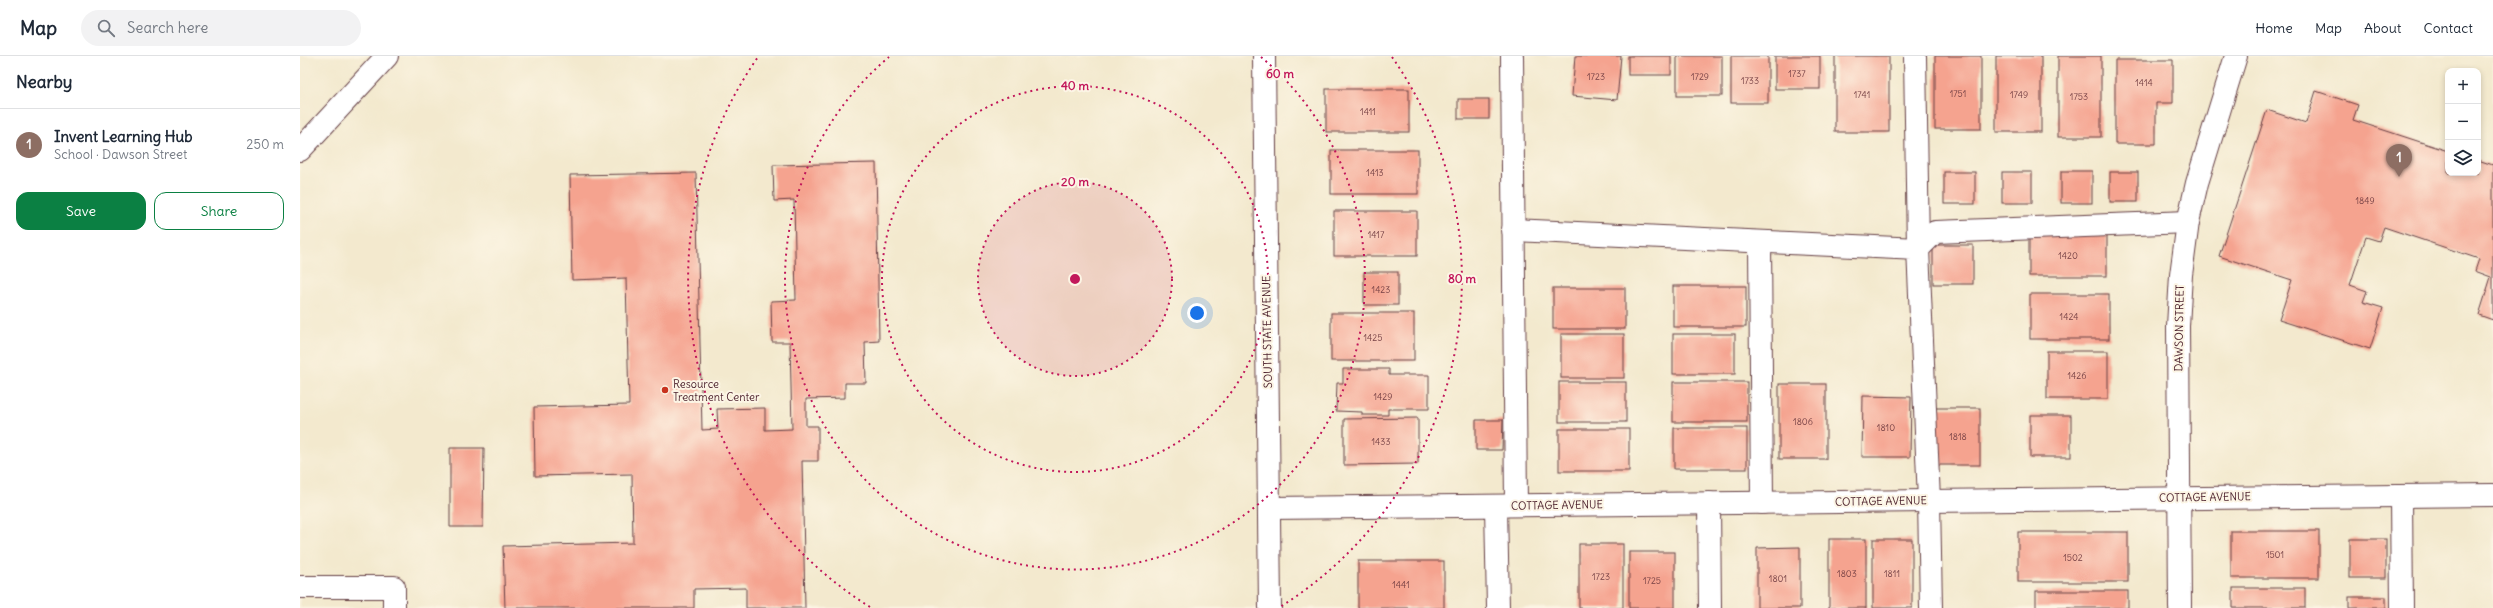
<!DOCTYPE html>
<html lang="en">
<head>
<meta charset="utf-8">
<style>
  body { margin:0; font-family:Delius,sans-serif; background:#f2f2f3; color:#1f2937 }
  .controls { position:absolute; right:12px; top:12px; display:grid; overflow:hidden; border-radius:8px; box-shadow:0 2px 6px #0003 }
  .controls button { width:36px; height:36px; display:grid; place-items:center; padding:0; border:0; border-bottom:1px solid #e0e1e3; background:#fff; color:#1f2937; font:20px sans-serif }
  .you { position:absolute; left:897px; top:257px; width:14px; height:14px; margin:-10px; border:3px solid #fff; border-radius:50%; background:#1a73e8; box-shadow:0 0 0 6px #1a73e833 }
  .badge { display:grid; place-items:center; width:26px; height:26px; border-radius:50%; background:#0b8043; color:#fff; font-size:13px; font-weight:700 }
  .pin { position:absolute; translate:-50% -33px; filter:drop-shadow(0 1px 2px #0008) }
  .pin::after { content:''; position:absolute; top:21px; width:14px; height:12px; background:inherit; clip-path:polygon(0 0,100% 0,50% 100%) }
  .list { margin:0; padding:0; list-style:none }
  h2 { display:flex; justify-content:space-between; align-items:center; height:52px; margin:0; padding:0 16px; font-size:17px }
  h2 small { font-size:13px; font-weight:400; color:#747a83 }
  .list li { display:grid; grid-template-columns:26px 1fr auto; gap:12px; align-items:center; box-sizing:border-box; height:72px; padding:0 16px; border-top:1px solid #e0e1e3 }
  .list b { display:block; font-size:15px; white-space:nowrap }
  .list p { margin:0; font-size:13px; white-space:nowrap; color:#747a83 }
  .list em { font-size:13px; font-style:normal; color:#747a83 }
  .actions { display:flex; gap:8px; padding:12px 16px }
  .actions a { flex:1; padding:9px 0; border:1px solid #0b8043; border-radius:12px; text-align:center; font-size:14px; color:#0b8043 }
  .actions .main { background:#0b8043; color:#fff }
  .icon { flex:none; width:22px; height:22px; fill:none; stroke:currentColor; stroke-width:2; stroke-linecap:round; stroke-linejoin:round }
  .map { position:relative; flex:none; width:2193px; height:552px; overflow:hidden }
  header { display:flex; align-items:center; gap:24px; box-sizing:border-box; height:56px; padding:0 20px; background:#fff; border-bottom:1px solid #e0e1e3 }
  header strong { font-size:19px }
  nav { display:flex; gap:22px; margin-inline-start:auto; font-size:14px }
  .search { width:280px; height:36px; background:#f2f2f3; display:flex; align-items:center; gap:10px; box-sizing:border-box; padding:0 14px; border-radius:22px; color:#747a83; font-size:15px }
  main { display:flex }
  aside { flex:1; background:#fff }
  .map>svg:first-child { display:block }
  .building { fill:#f5a38f }
  .lines { fill:none; stroke-linecap:round; stroke-linejoin:round }
  .minor-casing { stroke:#633d43; stroke-width:24 }
  .minor { stroke:#fff; stroke-width:22 }
  .ring { fill:none; stroke:#c2185b; stroke-width:2; stroke-dasharray:2 4 }
  .poi-dot { fill:#c8321e; stroke:#fcf5e5; stroke-width:1.5 }
  .labels { text-anchor:middle; dominant-baseline:central; stroke-width:4; stroke-linejoin:round; paint-order:stroke }
  .number-label { font-size:9px; fill:#754044 }
  .street-label { font-size:11px; fill:#4a1f2b; stroke:#fcf5e5 }
  .poi-label { font-size:11px; fill:#4a1f2b; stroke:#fcf5e5; text-anchor:start }
  .centre { fill:#c2185b; stroke:#fcf5e5; stroke-width:2 }
  .ring-label { font-size:12px; text-anchor:middle; font-weight:bold; fill:#c2185b; stroke:#fcf5e5; stroke-width:4; stroke-linejoin:round; paint-order:stroke }
</style>
</head>
<body>
<header>
<strong>Map</strong>
<div class="search"><svg class="icon" aria-label="search" viewBox="0 0 24 24"><circle cx="10" cy="10" r="6"/><path d="M15 15l6 6"/></svg>Search here</div>
<nav><a>Home</a><a>Map</a><a>About</a><a>Contact</a></nav>
</header>
<main>
<aside>
<h2>Nearby<small></small></h2>
<ul class="list">
<li><span class="badge" style="background:#8d6e63">1</span><div><b>Invent Learning Hub</b><p>School · Dawson Street</p></div><em>250 m</em></li>
</ul>
<div class="actions"><a class="main">Save</a><a>Share</a></div>
</aside>
<div class="map">
<svg width="2193" height="552" viewBox="0 0 2193 552">
  <rect width="100%" height="100%" fill="#fcf5e5"/>
  <filter id="ink" filterUnits="userSpaceOnUse"><feTurbulence type="fractalNoise" baseFrequency=".025" numOctaves="2"/><feDisplacementMap in="SourceGraphic" scale="8" xChannelSelector="R" yChannelSelector="G"/><feConvolveMatrix kernelMatrix="1 2 1 2 8 2 1 2 1" color-interpolation-filters="sRGB"/></filter>
  <filter id="wash" filterUnits="userSpaceOnUse"><feTurbulence type="fractalNoise" baseFrequency=".012" numOctaves="4" result="noise"/><feDisplacementMap in="SourceGraphic" scale="16" xChannelSelector="R" yChannelSelector="G"/><feGaussianBlur stdDeviation="0.9" result="paint"/><feColorMatrix in="noise" values="0 0 0 0 0 0 0 0 0 0 0 0 0 0 0 0 0 1.4 0 .05"/><feComposite in="paint" operator="in"/></filter>
  <g filter="url(#wash)">
    <rect width="100%" height="100%" fill="#f3e9ce"/>
    <g id="blocks">
      <!-- building -->
      <g class="building">
        <path d="M1275 0H1321L1317 44 1272 40Z"/>
        <rect x="1328" y="0" width="43" height="19"/>
        <rect x="1377" y="0" width="45" height="40"/>
        <rect x="1431" y="0" width="37" height="47"/>
        <rect x="1475" y="0" width="45" height="33"/>
        <rect x="1535" y="0" width="54" height="76"/>
        <rect x="1635" y="0" width="46" height="73"/>
        <rect x="1696" y="0" width="45" height="76"/>
        <rect x="1758" y="0" width="43" height="81"/>
        <path d="M1815 4H1873V47H1856V88H1815Z"/>
        <rect x="1026" y="33" width="83" height="43"/>
        <path d="M2016 35 2058 49 2053 64 2148 95V117H2178V104L2193 109V264L2179 259 2191 221 2175 215 2179 203 2084 171 2079 185 2066 181 2050 229 2067 235 2063 246 2083 252 2070 293 1979 264 1992 224 1919 200 1967 54 2006 67Z"/>
        <rect x="1158" y="43" width="31" height="20"/>
        <rect x="1031" y="94" width="87" height="44"/>
        <path d="M576 107 579 285 565 286 566 327H545V342L506 343V370H518V405H502L505 552H446V532L394 533V552H205L203 490 333 487 332 418 235 420 234 351 329 349 326 222 272 224 270 119 396 117 402 374 418 373 417 353 465 352V374L492 373 490 286H472L471 245 496 244 494 144 474 145 473 109Z"/>
        <rect x="1761" y="115" width="31" height="32"/>
        <rect x="1644" y="116" width="31" height="32"/>
        <rect x="1702" y="116" width="30" height="31"/>
        <rect x="1810" y="116" width="28" height="30"/>
        <rect x="1034" y="155" width="83" height="45"/>
        <rect x="1729" y="178" width="78" height="42"/>
        <rect x="1633" y="189" width="40" height="39"/>
        <rect x="1064" y="216" width="34" height="33"/>
        <rect x="1373" y="230" width="73" height="41"/>
        <rect x="1253" y="232" width="72" height="41"/>
        <rect x="1730" y="238" width="79" height="45"/>
        <rect x="1031" y="257" width="83" height="48"/>
        <rect x="1261" y="278" width="63" height="44"/>
        <rect x="1373" y="278" width="62" height="40"/>
        <rect x="1747" y="295" width="61" height="48"/>
        <path d="M1043 313H1089V319H1129V353H1088V359H1062V356L1036 355 1037 327H1043Z"/>
        <rect x="1259" y="326" width="67" height="40"/>
        <rect x="1373" y="326" width="74" height="40"/>
        <rect x="1479" y="328" width="47" height="75"/>
        <path d="M1563 340 1611 341 1610 401H1562Z"/>
        <rect x="1635" y="352" width="45" height="57"/>
        <rect x="1730" y="359" width="41" height="42"/>
        <path d="M1118 362V408L1044 409V363Z"/>
        <path d="M1176 364H1203L1202 394H1176Z"/>
        <rect x="1374" y="372" width="73" height="41"/>
        <rect x="1259" y="373" width="70" height="42"/>
        <path d="M150 392H184L183 471H150Z"/>
        <rect x="1931" y="475" width="88" height="47"/>
        <rect x="1718" y="476" width="110" height="50"/>
        <rect x="1529" y="483" width="37" height="69"/>
        <rect x="1573" y="483" width="39" height="69"/>
        <rect x="2050" y="483" width="36" height="39"/>
        <rect x="1279" y="488" width="44" height="64"/>
        <path d="M1500 491V552H1457V492Z"/>
        <rect x="1329" y="496" width="46" height="56"/>
        <rect x="1058" y="505" width="86" height="47"/>
        <rect x="1933" y="532" width="72" height="20"/>
        <rect x="1736" y="535" width="92" height="17"/>
        <rect x="2049" y="541" width="37" height="11"/>
      </g>
    </g>
  </g>
  <g filter="url(#ink)">
    <use href="#blocks" fill-opacity="0" stroke="#633d43" stroke-width="1"/>
    <g class="lines">
      <defs>
        <g id="minor">
          <path d="M964 0 970 552"/>
          <path d="M1212 0 1216 449"/>
          <path d="M1615 0 1618 193"/>
          <path d="M0 94 87 0"/>
          <path d="M1213 174 1618 193 1629 444 1631 552"/>
          <path d="M1460 186 1462 447"/>
          <path d="M1618 193 1635 176 1888 166"/>
          <path d="M2101 440 2102 552"/>
          <path d="M1409 447 1410 552"/>
          <path d="M1196 450 1198 552"/>
          <path d="M969 452 2193 439"/>
          <path d="M0 531H94V552"/>
          <path d="M1880 552 1878 270 1881 219 1888 166 1897 127 1936 0"/>
        </g>
      </defs>
      <!-- minor casing -->
      <use href="#minor" class="minor-casing"/>
      <!-- minor -->
      <use href="#minor" class="minor"/>
    </g>
  </g>
  <!-- distance rings -->
  <circle cx="775" cy="223" r="97" fill="#c2185b" fill-opacity=".12"/>
  <g class="ring">
    <circle cx="775" cy="223" r="97"/>
    <circle cx="775" cy="223" r="193"/>
    <path d="M961 1A290 290 0 1 1 589 1"/>
    <path d="M570 551A387 387 0 0 1 458 1M1092 1A387 387 0 0 1 980 551"/>
  </g>
  <!-- markers -->
  <circle class="poi-dot" cx="365" cy="334" r="4"/>
  <g class="labels">
    <!-- number labels -->
    <g class="number-label">
      <text x="1497" y="17">1737</text>
      <text x="1296" y="20">1723</text>
      <text x="1400" y="20">1729</text>
      <text x="1450" y="24">1733</text>
      <text x="1844" y="26">1414</text>
      <text x="1658" y="37">1751</text>
      <text x="1562" y="38">1741</text>
      <text x="1719" y="38">1749</text>
      <text x="1779" y="40">1753</text>
      <text x="1068" y="55">1411</text>
      <text x="1075" y="116">1413</text>
      <text x="2065" y="144">1849</text>
      <text x="1076" y="178">1417</text>
      <text x="1768" y="199">1420</text>
      <text x="1081" y="233">1423</text>
      <text x="1769" y="260">1424</text>
      <text x="1073" y="281">1425</text>
      <text x="1777" y="319">1426</text>
      <text x="1083" y="340">1429</text>
      <text x="1503" y="365">1806</text>
      <text x="1586" y="371">1810</text>
      <text x="1658" y="380">1818</text>
      <text x="1081" y="385">1433</text>
      <text x="1975" y="498">1501</text>
      <text x="1773" y="501">1502</text>
      <text x="1547" y="517">1803</text>
      <text x="1592" y="517">1811</text>
      <text x="1301" y="520">1723</text>
      <text x="1478" y="522">1801</text>
      <text x="1352" y="524">1725</text>
      <text x="1101" y="528">1441</text>
    </g>
    <!-- street labels -->
    <g class="street-label">
      <text transform="translate(1879 272) rotate(-89)">DAWSON STREET</text>
      <text transform="translate(967 276) rotate(-91)">SOUTH STATE AVENUE</text>
      <text transform="translate(1905 441) rotate(-1)">COTTAGE AVENUE</text>
      <text transform="translate(1581 445) rotate(-1)">COTTAGE AVENUE</text>
      <text transform="translate(1257 449) rotate(-1)">COTTAGE AVENUE</text>
    </g>
    <!-- poi labels -->
    <g class="poi-label">
      <text x="373" y="328">Resource<tspan x="373" dy="13">Treatment Center</tspan></text>
    </g>
  </g>
  <circle cx="775" cy="223" r="6" class="centre"/>
  <g class="ring-label">
    <text x="980" y="22">60 m</text>
    <text x="775" y="34">40 m</text>
    <text x="775" y="130">20 m</text>
    <text x="1162" y="227">80 m</text>
  </g>
</svg>
<div class="controls">
<button>+</button>
<button>−</button>
<button><svg class="icon" aria-label="layers" viewBox="0 0 24 24"><path d="M12 4l9 5-9 5-9-5zM3 14l9 5 9-5"/></svg></button>
</div>
<div class="you"></div>
<div class="pin badge" style="left:2099px;top:121px;background:#8d6e63">1</div>
</div>
</main>
</body>
</html>
